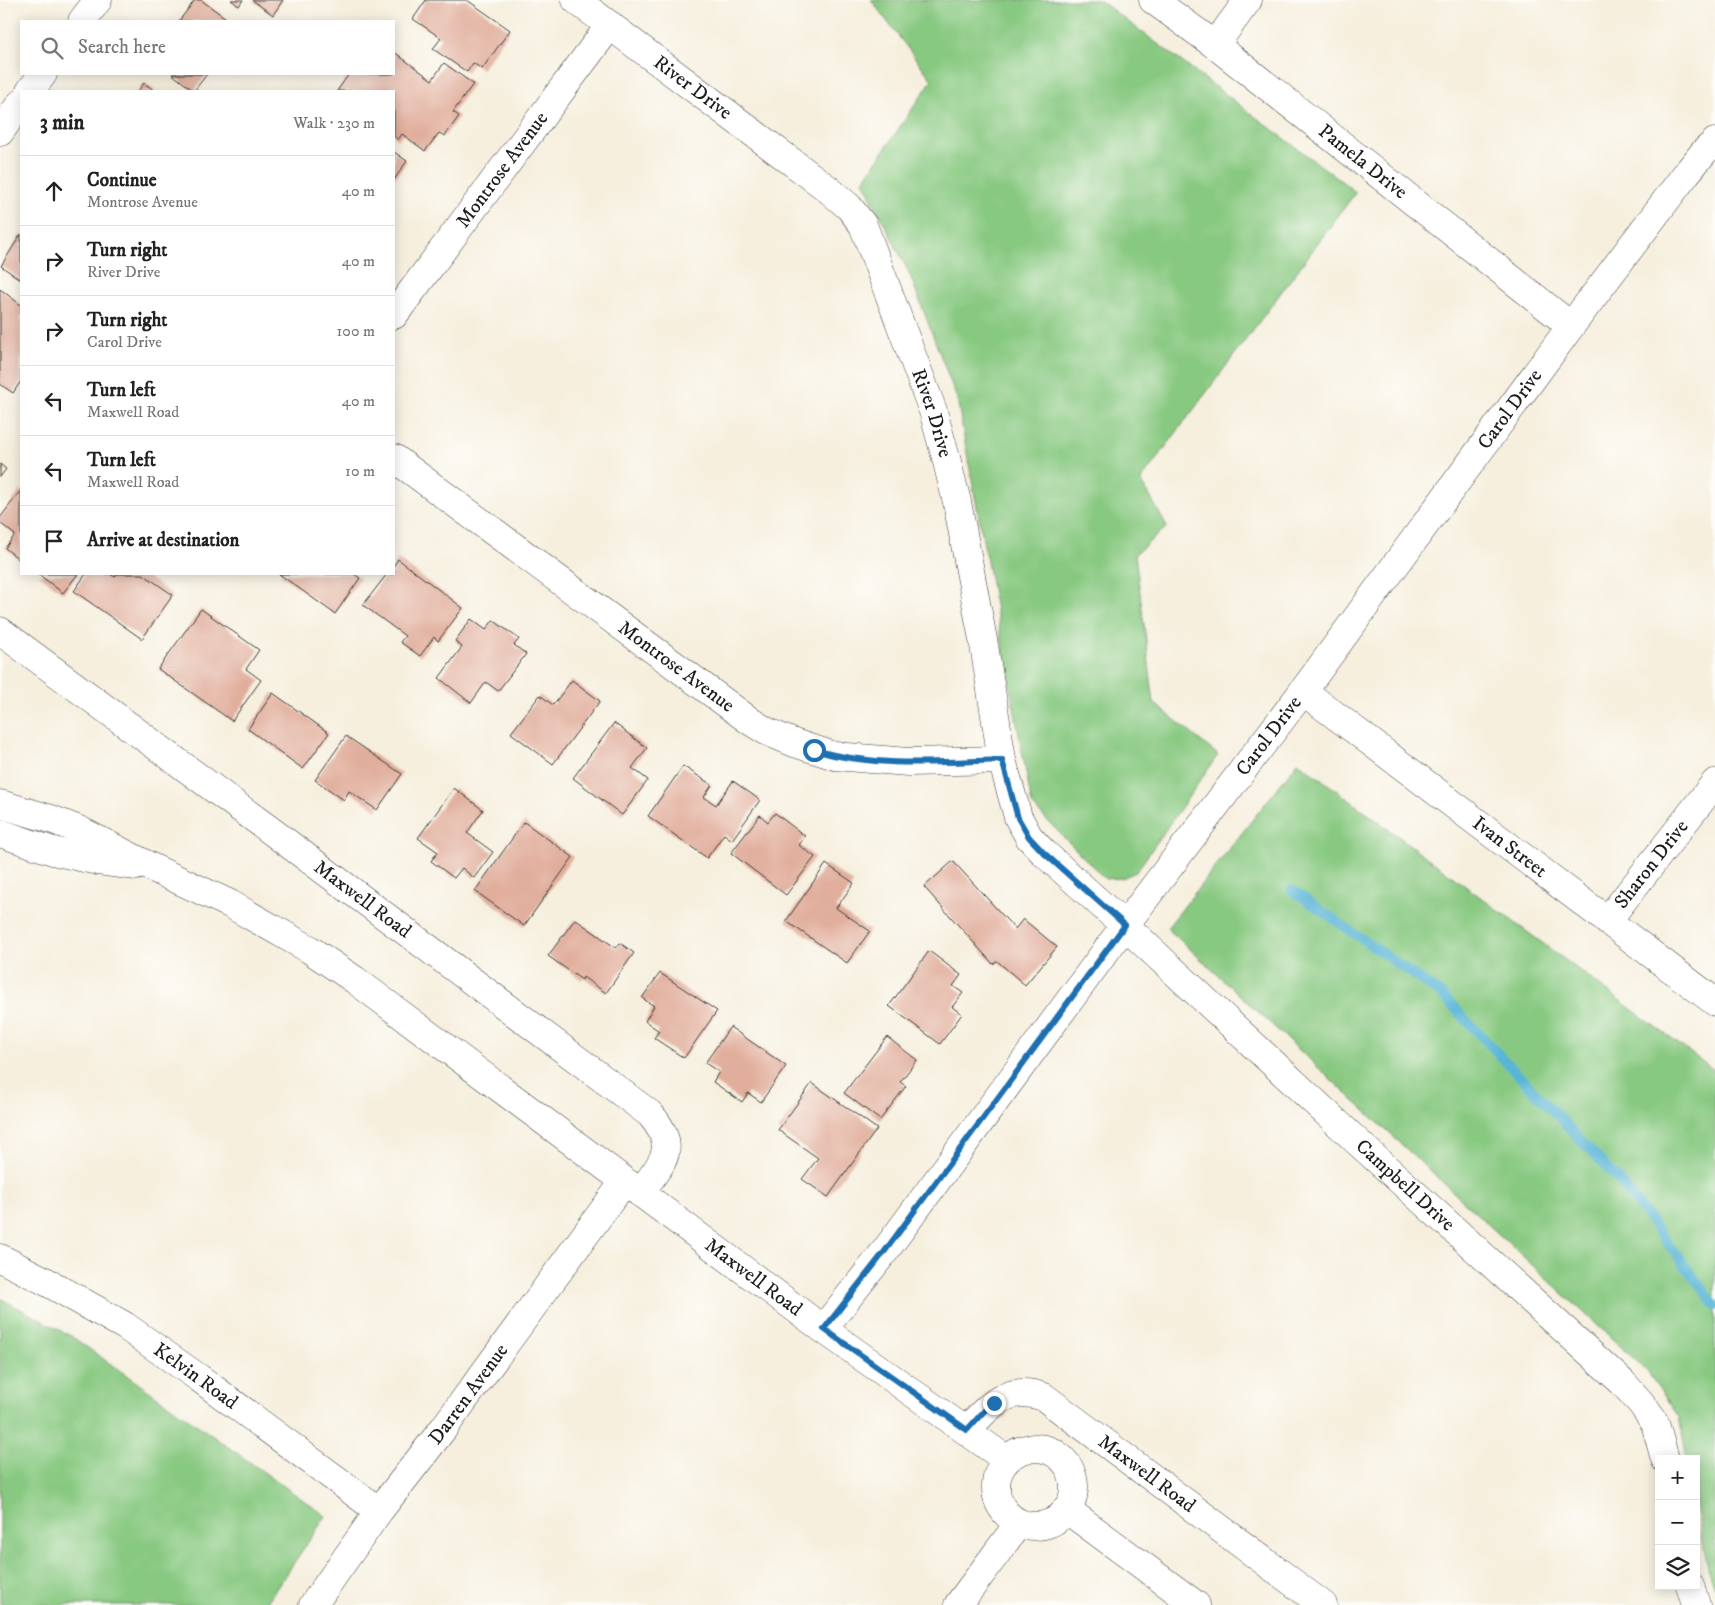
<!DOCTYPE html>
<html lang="en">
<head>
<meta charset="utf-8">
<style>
  body { margin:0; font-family:"IM FELL DW Pica",serif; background:#f2f2f2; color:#222 }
  .controls { position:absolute; right:15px; bottom:15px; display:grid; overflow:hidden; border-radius:0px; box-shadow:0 2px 12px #0003 }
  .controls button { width:45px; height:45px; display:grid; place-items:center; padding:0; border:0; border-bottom:1px solid #e0e0e0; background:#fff; color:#222; font:25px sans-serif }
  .stop { position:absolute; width:15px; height:15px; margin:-11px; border:4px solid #1f6fb2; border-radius:50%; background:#fff }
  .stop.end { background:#1f6fb2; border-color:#fff; box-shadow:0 1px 5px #0008 }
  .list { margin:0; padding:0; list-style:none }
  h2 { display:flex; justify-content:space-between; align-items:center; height:65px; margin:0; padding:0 20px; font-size:21px }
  h2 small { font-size:16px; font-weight:400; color:#767676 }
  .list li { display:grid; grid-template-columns:32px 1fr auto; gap:15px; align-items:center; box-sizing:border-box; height:70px; padding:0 20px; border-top:1px solid #e0e0e0 }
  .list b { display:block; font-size:19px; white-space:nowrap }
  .list p { margin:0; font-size:16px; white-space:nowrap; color:#767676 }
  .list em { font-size:16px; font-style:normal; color:#767676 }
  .icon { flex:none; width:28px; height:28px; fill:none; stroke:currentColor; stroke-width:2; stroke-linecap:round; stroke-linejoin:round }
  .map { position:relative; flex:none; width:1715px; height:1605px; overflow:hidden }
  .search { position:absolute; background:#fff; box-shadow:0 2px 12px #0003; left:20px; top:20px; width:375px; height:55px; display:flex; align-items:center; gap:12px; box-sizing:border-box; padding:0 18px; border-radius:0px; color:#767676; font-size:19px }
  .panel { position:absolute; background:#fff; box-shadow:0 2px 12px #0003; left:20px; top:90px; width:375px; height:485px; border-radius:0px }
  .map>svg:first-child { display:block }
  .green { fill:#88c981; stroke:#52724e }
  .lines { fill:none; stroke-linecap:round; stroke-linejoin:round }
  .stream { stroke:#59b5d7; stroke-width:10 }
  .building { fill:#e1ae9c }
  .minor-casing { stroke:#3d3c39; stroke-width:29 }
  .minor { stroke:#fff; stroke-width:28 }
  .route { stroke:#1f6fb2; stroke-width:6 }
  .labels { text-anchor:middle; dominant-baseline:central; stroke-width:4; stroke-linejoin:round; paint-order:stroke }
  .street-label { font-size:20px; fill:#1c1c1c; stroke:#fdfcf7 }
</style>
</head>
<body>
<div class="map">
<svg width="1715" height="1605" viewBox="0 0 1715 1605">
  <rect width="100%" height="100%" fill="#fdfcf7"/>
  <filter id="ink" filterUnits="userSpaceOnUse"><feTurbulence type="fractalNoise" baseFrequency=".02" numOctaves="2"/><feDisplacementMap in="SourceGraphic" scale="10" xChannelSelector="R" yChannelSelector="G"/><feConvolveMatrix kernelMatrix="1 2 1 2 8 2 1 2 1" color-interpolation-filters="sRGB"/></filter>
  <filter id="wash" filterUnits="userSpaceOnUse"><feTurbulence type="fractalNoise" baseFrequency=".0096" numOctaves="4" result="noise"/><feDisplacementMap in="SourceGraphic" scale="20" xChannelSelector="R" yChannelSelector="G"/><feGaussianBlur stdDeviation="1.12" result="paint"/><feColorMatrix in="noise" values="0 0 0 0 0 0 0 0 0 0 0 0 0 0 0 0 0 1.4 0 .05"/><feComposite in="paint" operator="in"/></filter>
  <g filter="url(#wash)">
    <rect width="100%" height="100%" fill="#f6efde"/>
    <!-- green -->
    <g class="green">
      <path d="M871 0H1099L1356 192 1141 480 1167 527 1135 554 1154 703 1218 755 1136 872 1122 878 1105 879 1032 805 957 399 910 275 863 181 932 80Z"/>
      <path d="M1298 762 1715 1071V1588L1708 1568 1696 1507V1459H1687L1679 1417 1646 1370 1167 928Z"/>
      <path d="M0 1298 71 1336 326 1516 265 1605H0Z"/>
    </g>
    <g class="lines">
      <!-- stream -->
      <path class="stream" d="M1292 890 1441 994 1619 1180 1715 1305"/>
    </g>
    <g id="blocks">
      <!-- building -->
      <g class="building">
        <path d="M195 0H201L230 21H179Z"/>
        <path d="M231 0H243L239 6Z"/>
        <path d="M252 0H283L273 15Z"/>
        <path d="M426 0H467L510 30 482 69 473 63 467 72 433 49 441 38 413 19Z"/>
        <path d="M394 52 432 80 444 63 473 84 453 112 459 116 445 136 439 133 425 151 402 134 398 140 394 136V91H337L349 74H394Z"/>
        <path d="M172 74H207L194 91Z"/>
        <path d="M144 83 155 91H138Z"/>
        <path d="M394 152 407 161 394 180Z"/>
        <path d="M21 234V280L1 266Z"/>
        <path d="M0 289 21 305V381L13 393 0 384Z"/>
        <path d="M0 464 6 469 0 477Z"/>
        <path d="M21 490V561L5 548 15 535 0 523V518Z"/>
        <path d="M398 559 463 608 438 641 434 637 420 656 400 642 405 636 363 605 387 574H394V565Z"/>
        <path d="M38 574H78L63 593Z"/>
        <path d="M86 574H110L115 577 117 574H143L173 595 142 639 74 591Z"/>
        <path d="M279 574H354L360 578 335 614Z"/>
        <path d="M201 609 259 650 246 669 261 680 232 721 158 669Z"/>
        <path d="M471 619 486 630 493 620 519 639 514 645 526 654 498 691 486 682 471 703 439 678 462 647 455 641Z"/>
        <path d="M572 680 600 701 553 764 511 733 540 695 553 705Z"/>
        <path d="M273 693 329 733 303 769 248 729Z"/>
        <path d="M614 723 647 748 632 768 648 780 622 815 573 778Z"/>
        <path d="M346 736 402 774 377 810 349 791 344 800 315 780Z"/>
        <path d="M683 766 712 785 704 797 716 805 733 781 760 800 732 840 724 834 707 858 648 816Z"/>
        <path d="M454 788 483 810 467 833 493 852 474 878 462 868 454 878 431 861 438 852 418 838Z"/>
        <path d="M775 813 805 836 799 845 815 857 786 895 731 853 760 815 768 822Z"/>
        <path d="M524 822 573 857 524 926 475 891Z"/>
        <path d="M953 861 1015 929 1023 919 1057 947 1025 985 997 961 993 964 924 887Z"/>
        <path d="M826 864 854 883 836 908 870 931 847 963 786 921Z"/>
        <path d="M575 919 616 948 620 943 634 953 606 993 583 977 582 980 548 956Z"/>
        <path d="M929 951 961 975 953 986 963 993 952 1007 962 1014 940 1044 889 1006Z"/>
        <path d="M660 973 717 1011 684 1058 654 1038 659 1031 645 1021 654 1006 642 998Z"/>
        <path d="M730 1027 786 1066 761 1102 748 1093 742 1102 713 1082 719 1072 705 1063Z"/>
        <path d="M887 1037 917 1060 900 1082 906 1086 880 1120 844 1093Z"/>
        <path d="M812 1083 877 1129 828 1197 802 1179 818 1158 778 1130Z"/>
      </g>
    </g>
  </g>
  <g filter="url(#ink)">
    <use href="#blocks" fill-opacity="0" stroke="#3d3c39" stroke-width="1"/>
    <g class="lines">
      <defs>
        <g id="minor">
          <path id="s1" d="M576 0 828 189 849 207 863 225 933 411 946 458 957 502 984 645 1002 760 1018 817 1029 837 1044 853 1134 934 1362 1146 1622 1382 1641 1403 1655 1423 1665 1459"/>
          <path id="s2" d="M1153 0 1215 45 1571 326"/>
          <path d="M82 21 98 0"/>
          <path d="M1215 45 1248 0"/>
          <path d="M30 91 43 74"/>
          <path d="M0 132 21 103"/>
          <path id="s3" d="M394 315 610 25"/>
          <path id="s4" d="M394 458 750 721 766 731 794 743 835 756 908 762 1002 760"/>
          <path id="s5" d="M0 631 274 833 650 1114C680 1149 662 1162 640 1193"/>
          <path id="s6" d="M1303 691 1715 1002"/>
          <path id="s7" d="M0 804 51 819 79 830 153 868 230 904 309 949 355 980 823 1329 1007 1460"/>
          <path d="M0 833 53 851 98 861 137 866"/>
          <path id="s8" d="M1607 921 1715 783"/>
          <path id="s9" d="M0 1258 47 1282 125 1326 199 1378 379 1511"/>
          <path id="s10" d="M823 1329 885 1251 1125 925 1303 691 1571 326 1686 174 1704 152 1715 142"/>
          <path id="s11" d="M967 1430C989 1405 1008 1384 1044 1397L1323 1605"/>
          <circle cx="1035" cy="1487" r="39"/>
          <path d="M1066 1509 1196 1605"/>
          <path d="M1690 1586 1696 1605"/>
          <path id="s12" d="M313 1605 379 1511 443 1429 624 1182"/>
          <path d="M958 1605 1019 1523"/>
        </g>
      </defs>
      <!-- minor casing -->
      <use href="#minor" class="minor-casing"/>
      <!-- minor -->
      <use href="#minor" class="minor"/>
    </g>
  </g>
  <g class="lines" filter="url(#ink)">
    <!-- route -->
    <path class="route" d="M814 750C875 768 940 762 1002 760L1018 818 1029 837 1044 853 1125 925 885 1251 824 1329 967 1430 986 1409 994 1403"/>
  </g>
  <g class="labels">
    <!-- street labels -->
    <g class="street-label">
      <text stroke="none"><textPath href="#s1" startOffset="146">River Drive</textPath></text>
      <text stroke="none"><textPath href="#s2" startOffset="265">Pamela Drive</textPath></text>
      <text stroke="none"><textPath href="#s3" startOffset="181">Montrose Avenue</textPath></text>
      <text stroke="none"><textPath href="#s10" startOffset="1148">Carol Drive</textPath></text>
      <text stroke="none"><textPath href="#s1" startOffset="566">River Drive</textPath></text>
      <text stroke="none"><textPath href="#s4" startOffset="351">Montrose Avenue</textPath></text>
      <text stroke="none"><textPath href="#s10" startOffset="742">Carol Drive</textPath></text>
      <text stroke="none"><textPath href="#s6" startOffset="259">Ivan Street</textPath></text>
      <text stroke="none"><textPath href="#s8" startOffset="72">Sharon Drive</textPath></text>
      <text stroke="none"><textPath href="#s5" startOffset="451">Maxwell Road</textPath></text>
      <text stroke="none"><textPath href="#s1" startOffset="1515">Campbell Drive</textPath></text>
      <text stroke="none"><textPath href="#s7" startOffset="895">Maxwell Road</textPath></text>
      <text stroke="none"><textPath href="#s9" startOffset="229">Kelvin Road</textPath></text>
      <text stroke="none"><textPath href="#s12" startOffset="262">Darren Avenue</textPath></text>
      <text stroke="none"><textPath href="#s11" startOffset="219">Maxwell Road</textPath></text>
    </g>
  </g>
</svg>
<div class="controls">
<button>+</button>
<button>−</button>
<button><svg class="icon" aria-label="layers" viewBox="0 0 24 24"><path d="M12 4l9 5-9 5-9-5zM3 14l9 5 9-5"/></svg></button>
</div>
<div class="stop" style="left:814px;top:750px"></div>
<div class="stop end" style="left:994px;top:1403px"></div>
<div class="search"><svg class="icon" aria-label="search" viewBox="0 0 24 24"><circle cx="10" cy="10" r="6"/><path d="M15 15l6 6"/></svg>Search here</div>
<section class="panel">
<h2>3 min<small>Walk · 230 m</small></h2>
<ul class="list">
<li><svg class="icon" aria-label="ahead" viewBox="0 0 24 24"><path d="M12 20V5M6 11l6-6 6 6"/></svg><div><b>Continue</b><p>Montrose Avenue</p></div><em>40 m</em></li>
<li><svg class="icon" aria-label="right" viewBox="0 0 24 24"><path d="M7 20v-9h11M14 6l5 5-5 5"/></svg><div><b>Turn right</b><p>River Drive</p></div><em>40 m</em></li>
<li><svg class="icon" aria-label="right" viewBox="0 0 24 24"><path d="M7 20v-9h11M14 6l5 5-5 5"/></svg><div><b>Turn right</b><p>Carol Drive</p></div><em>100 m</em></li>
<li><svg class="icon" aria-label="left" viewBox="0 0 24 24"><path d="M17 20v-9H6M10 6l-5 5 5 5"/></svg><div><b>Turn left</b><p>Maxwell Road</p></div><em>40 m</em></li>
<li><svg class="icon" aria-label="left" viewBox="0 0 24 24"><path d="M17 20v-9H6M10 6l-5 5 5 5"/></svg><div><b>Turn left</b><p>Maxwell Road</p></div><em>10 m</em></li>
<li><svg class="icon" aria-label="arrive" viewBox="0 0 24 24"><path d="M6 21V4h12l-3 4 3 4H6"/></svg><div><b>Arrive at destination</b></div></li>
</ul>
</section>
</div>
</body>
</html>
